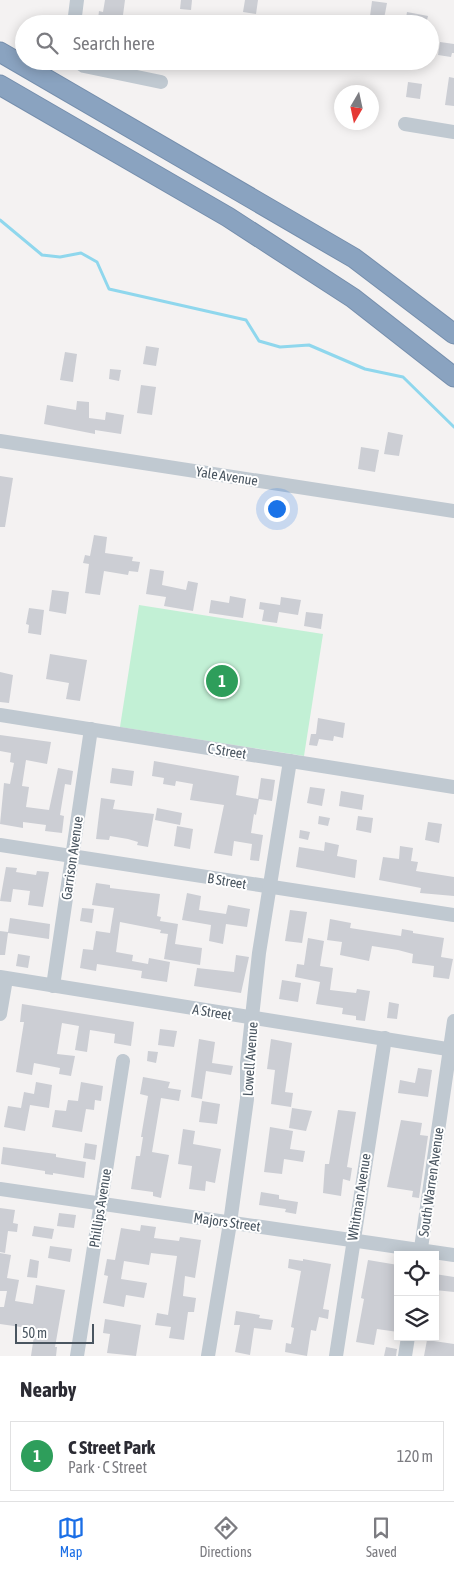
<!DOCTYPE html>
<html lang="en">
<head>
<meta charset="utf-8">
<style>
  body { margin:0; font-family:"Asap Condensed",sans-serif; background:#f7f7f7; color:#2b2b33 }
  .controls { position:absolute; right:15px; bottom:15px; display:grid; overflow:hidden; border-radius:0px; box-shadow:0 2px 12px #0003 }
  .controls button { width:45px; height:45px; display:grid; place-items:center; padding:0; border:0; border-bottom:1px solid #e1e1e2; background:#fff; color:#2b2b33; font:25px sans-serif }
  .compass { position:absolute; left:334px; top:85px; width:45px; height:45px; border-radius:50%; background:#fff; box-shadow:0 2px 12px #0003; rotate:189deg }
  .scale { position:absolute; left:15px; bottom:12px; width:79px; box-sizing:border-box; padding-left:5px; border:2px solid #495560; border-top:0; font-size:14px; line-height:18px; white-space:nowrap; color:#495560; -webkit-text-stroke:4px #fff; paint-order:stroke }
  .you { position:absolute; left:276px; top:508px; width:18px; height:18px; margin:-12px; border:4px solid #fff; border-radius:50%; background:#1a73e8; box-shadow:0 0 0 8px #1a73e833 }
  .badge { display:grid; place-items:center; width:32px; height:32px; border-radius:50%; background:#1a6ee6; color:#fff; font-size:16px; font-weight:700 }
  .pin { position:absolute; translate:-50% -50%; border:2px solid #fff; box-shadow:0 1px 5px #0006 }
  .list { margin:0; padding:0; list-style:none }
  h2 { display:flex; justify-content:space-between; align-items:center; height:65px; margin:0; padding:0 20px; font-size:21px }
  h2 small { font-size:16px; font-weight:400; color:#7c7c81 }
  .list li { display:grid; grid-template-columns:32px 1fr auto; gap:15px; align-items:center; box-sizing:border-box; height:70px; margin:0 10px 10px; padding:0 10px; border:1px solid #e1e1e2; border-radius:0px }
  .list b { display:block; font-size:19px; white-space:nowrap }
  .list p { margin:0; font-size:16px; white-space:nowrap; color:#7c7c81 }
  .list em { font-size:16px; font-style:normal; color:#7c7c81 }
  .icon { flex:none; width:28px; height:28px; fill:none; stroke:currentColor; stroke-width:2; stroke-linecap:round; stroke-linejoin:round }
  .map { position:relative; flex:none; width:454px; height:1356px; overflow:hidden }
  .search { position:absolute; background:#fff; box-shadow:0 2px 12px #0003; left:15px; right:15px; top:15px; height:55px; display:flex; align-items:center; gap:12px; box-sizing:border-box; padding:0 18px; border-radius:28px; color:#7c7c81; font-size:19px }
  .sheet { height:145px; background:#fff }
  nav { display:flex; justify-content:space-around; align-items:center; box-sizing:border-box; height:70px; border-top:1px solid #e1e1e2; background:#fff; font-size:14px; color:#7c7c81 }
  nav a { display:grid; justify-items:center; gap:2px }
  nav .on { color:#1a6ee6 }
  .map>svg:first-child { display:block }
  .green { fill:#c2f0d5 }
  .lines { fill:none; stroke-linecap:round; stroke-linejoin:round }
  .stream { stroke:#8fd7ed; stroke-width:3 }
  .building { fill:#ccced4 }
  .highway-casing { stroke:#758eac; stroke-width:21 }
  .minor { stroke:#c0c9d1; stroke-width:14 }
  .highway { stroke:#8aa3c0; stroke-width:19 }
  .labels { text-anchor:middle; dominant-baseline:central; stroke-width:4; stroke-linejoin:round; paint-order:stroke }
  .street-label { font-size:14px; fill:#495560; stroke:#fff }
</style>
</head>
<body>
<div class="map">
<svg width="454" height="1356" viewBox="0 0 454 1356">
  <rect width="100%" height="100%" fill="#f4f2f2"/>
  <!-- green -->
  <path class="green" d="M139 605 323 634 304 756 120 727Z"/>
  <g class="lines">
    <!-- stream -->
    <path class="stream" d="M0 220 42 255 60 257 81 253 97 262 109 289 246 320 259 341 280 347 309 345 365 369 403 377 454 427"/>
  </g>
  <!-- building -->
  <g class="building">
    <path d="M105 0H125L123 15 145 19V24H120L98 19 99 11 103 12Z"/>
    <path d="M181 0H192L191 10 180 9Z"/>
    <path d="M245 0H258L256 14 243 12Z"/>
    <path d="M372 1 387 3 383 24H369Z"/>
    <path d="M407 12 428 16 426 24H405Z"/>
    <path d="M440 42 454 44V53H452L451 57 438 55Z"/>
    <path d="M449 77 454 78V106L445 105Z"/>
    <path d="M408 82 422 84 420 99 406 97Z"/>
    <path d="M146 346 159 348 156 366 143 364Z"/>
    <path d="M65 352 77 354 73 382 60 380Z"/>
    <path d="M110 369 121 370 119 381 109 379Z"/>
    <path d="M141 385 156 387 152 415 137 413Z"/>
    <path d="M77 401 89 402V418L105 420 106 412 124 415 121 434 95 430V434L44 424 47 405 76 410Z"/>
    <path d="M388 432 403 435 399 456 384 454Z"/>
    <path d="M361 447 379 450 375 472 358 469Z"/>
    <path d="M0 476 13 478 5 527H0Z"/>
    <path d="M94 535 107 537 105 553 133 557 132 561 140 562 138 572 129 571 128 575 104 571 100 595 85 593 89 564 83 563 85 555 90 556Z"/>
    <path d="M150 569 164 571 162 585 186 590 188 581 198 583 193 611 164 606 166 597 146 594Z"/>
    <path d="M52 590 69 592 66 614 49 611Z"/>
    <path d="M230 596 246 599 243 618 209 613 211 600 229 603Z"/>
    <path d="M281 597 301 600 298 615 279 612 277 623 262 621 264 610 259 609 260 602 280 605Z"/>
    <path d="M29 608 44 610 41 635 28 633 29 625 26 624Z"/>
    <path d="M306 612 323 614 321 629 304 626Z"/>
    <path d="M50 654 87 660 80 701 66 699 69 683 46 679Z"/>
    <path d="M0 672 13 675 9 703 0 702Z"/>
    <path d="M318 718 345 723 343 738 334 736 333 741 319 739 317 746 309 745 311 734H316Z"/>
    <path d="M0 735 51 742 47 764 26 760 22 786 29 787 26 807 49 810 58 768 73 771 71 785 65 784 60 815 64 816 62 833 45 831 46 825 23 822V828L0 824 4 783 10 784 14 763 10 762 11 753 0 751Z"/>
    <path d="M154 761 239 776 236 795 258 799 261 778 275 780 272 801 259 799 256 815 254 814 251 833 263 835 259 861 250 860 252 844 234 841 232 856 214 853 224 805 190 800 193 784 176 781 175 786 163 784 164 778 152 776Z"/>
    <path d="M112 768 134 771 132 786 110 783Z"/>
    <path d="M310 787 325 789 322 806 307 803Z"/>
    <path d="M341 791 364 795 362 810 339 806Z"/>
    <path d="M101 798 115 800 113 809 154 814 148 847 137 845 138 842 128 839 110 836 109 840 96 839Z"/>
    <path d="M157 808 182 813 180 825 155 820Z"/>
    <path d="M319 816 330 818 328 826 318 824Z"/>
    <path d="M358 816 373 818 371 833 356 830Z"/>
    <path d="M428 822 442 824 439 843 425 840Z"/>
    <path d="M177 826 193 829 190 849 174 846Z"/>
    <path d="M300 830 310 832 308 840 299 838Z"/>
    <path d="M325 842 339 845 337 856 357 860 355 878 296 867 299 847 324 851Z"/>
    <path d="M400 846 413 848 411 861 418 862 416 871 454 877V896L420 893 421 888 379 880 383 857 399 859Z"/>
    <path d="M6 867 17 868 16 872 36 875 37 871 49 872 43 907 28 905 30 891 13 889 11 902 0 901Z"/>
    <path d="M96 883 110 885V888L160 894 157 916 161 917 160 921 178 924 175 944 202 948 200 965 164 959 168 934 160 933 161 930 120 922 116 952 133 955 132 961 148 964 149 958 170 962 167 982 141 978 142 971 97 964 96 971 80 968 83 949 93 950 96 931 110 933 114 908 92 905Z"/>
    <path d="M187 893 201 896 199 910 226 914 228 905 250 909 247 927 226 924 223 944 209 941 211 925 182 920Z"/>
    <path d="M82 908 94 909 92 923 80 921Z"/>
    <path d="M290 910 307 912 302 943 285 941Z"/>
    <path d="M10 918 50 924 49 939 8 933 5 955H0V931L8 932Z"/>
    <path d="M330 919 351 923 350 928 401 936 402 929 413 931V933L444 938 441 957 453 959 449 979 433 977 434 966 412 963 413 954 398 950 372 946 369 961 340 955 342 942 327 940Z"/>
    <path d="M308 938 324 941 320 966 333 968 330 990 356 993 357 989 370 991 365 1021 356 1020V1016L342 1014 343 1008 316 1004 320 982 295 977 297 964 304 965Z"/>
    <path d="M18 954 30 956 28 968 16 966Z"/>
    <path d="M236 955 249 957 241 993 194 986 197 968 234 972Z"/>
    <path d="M282 980 301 983 298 1002 279 999Z"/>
    <path d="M389 1002 399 1004 397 1019 387 1018Z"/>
    <path d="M22 1004 134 1022 131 1046 114 1043 115 1034 90 1030 87 1052 75 1050 79 1026 62 1023 57 1054 75 1056 71 1076 59 1074 60 1068 34 1063 32 1075 16 1072 24 1022H20Z"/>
    <path d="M160 1029 177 1031 174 1047 158 1045Z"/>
    <path d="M199 1039 215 1042 212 1063 233 1066 231 1075 206 1071 202 1099 191 1097Z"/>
    <path d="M271 1039 292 1043 285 1092 293 1093 291 1107 271 1104 275 1070 267 1069Z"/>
    <path d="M148 1051 158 1052 156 1063 147 1061Z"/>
    <path d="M418 1068 432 1070 428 1097 398 1093 400 1080 415 1083Z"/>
    <path d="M143 1077 170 1082 168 1088 181 1090 179 1101 161 1098 152 1152 169 1155 161 1198 153 1196V1192L131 1189 136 1156H140L143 1137H141L148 1096 140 1094Z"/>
    <path d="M36 1082 52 1085 49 1108 30 1105 25 1131 4 1127 8 1106 21 1108 24 1092 34 1094Z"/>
    <path d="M81 1082 103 1086 101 1101 95 1100 94 1110 86 1109 82 1132 52 1127 55 1110 66 1111 68 1100 78 1101Z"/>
    <path d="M202 1101 220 1104 217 1124 199 1122Z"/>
    <path d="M292 1108 312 1111 306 1131 289 1128Z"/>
    <path d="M338 1110 356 1112 347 1167 352 1168 350 1181 343 1179 341 1196 323 1193 325 1164H329Z"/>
    <path d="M401 1120 422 1123 420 1135 428 1136 419 1198 412 1197 413 1191 387 1187Z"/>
    <path d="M270 1127 293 1131 290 1149 305 1151 303 1162 284 1159 282 1174 264 1172Z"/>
    <path d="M183 1129 195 1131 193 1144 221 1149 215 1183 206 1181 205 1191 189 1189 192 1166 178 1164Z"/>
    <path d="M85 1143 97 1145 95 1160 83 1158Z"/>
    <path d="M3 1147 56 1154V1157L86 1162 84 1178 53 1173V1175L45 1174V1171L1 1164Z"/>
    <path d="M261 1192 279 1195V1199L298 1202 296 1214 285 1212 286 1209 259 1205Z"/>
    <path d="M0 1208 15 1210 13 1223 18 1224 17 1232 8 1231 5 1253 0 1252Z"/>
    <path d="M59 1213 76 1215 74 1228 57 1226Z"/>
    <path d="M141 1225 156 1227 154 1238 179 1241 180 1237 201 1240 195 1278 185 1276 183 1296 196 1298 194 1312H188L184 1340 169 1338 171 1327 155 1325 157 1313 168 1315 177 1256 151 1253 149 1265 124 1261 121 1279 147 1283 144 1298 126 1295 124 1307 103 1303 108 1276 104 1275 107 1259 115 1260 121 1228 140 1231Z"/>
    <path d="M34 1226 54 1229 52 1239 32 1236Z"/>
    <path d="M50 1246 72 1249 70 1262 48 1258Z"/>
    <path d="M0 1253 11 1255 7 1278 19 1280 15 1301 33 1304 36 1285 65 1290 55 1347H57L56 1356H31L35 1329 0 1324V1307H4L7 1291H0Z"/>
    <path d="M30 1259 39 1261 37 1278 27 1277Z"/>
    <path d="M289 1259 303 1261V1259L331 1264 323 1309 329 1310 328 1319 319 1317 316 1331 311 1330 307 1356 285 1352 286 1343 291 1344 294 1328 291 1327 301 1271 288 1268Z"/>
    <path d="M368 1260 398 1265V1332L377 1329 374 1345 356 1342 364 1299 361 1298Z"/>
    <path d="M435 1274 454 1277V1292L435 1290Z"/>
    <path d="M236 1311 260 1315 259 1318 273 1320 271 1330 254 1328 250 1355 235 1352 240 1325H234Z"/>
    <path d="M105 1319 141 1325 136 1356 107 1353 110 1334 103 1333Z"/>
    <path d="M427 1340 454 1344V1356H424Z"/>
    <path d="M386 1347 397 1349 396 1356H384Z"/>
  </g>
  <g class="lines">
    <defs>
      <g id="highway">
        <path d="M0 52 354 258 454 334"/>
        <path d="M0 85 228 217 353 298 454 377"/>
      </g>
    </defs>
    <!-- highway casing -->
    <use href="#highway" class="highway-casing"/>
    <!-- minor -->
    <g class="minor">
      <path d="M74 24 77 0"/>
      <path d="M77 61 84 66 161 82"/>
      <path d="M405 124 454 132"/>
      <path d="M0 441 454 511"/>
      <path d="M0 715 454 787"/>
      <path d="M0 845 454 915"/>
      <path d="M0 977 454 1050"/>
      <path d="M53 986 91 729"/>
      <path d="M0 1014 6 979"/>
      <path d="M0 1189 454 1255"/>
      <path d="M420 1255 454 1021"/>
      <path d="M77 1356 123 1061"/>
      <path d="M208 1356 230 1223 247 1099V1063L259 953 290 761"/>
      <path d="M336 1356 385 1038"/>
      <path d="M405 1356 408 1337"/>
    </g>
    <!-- highway -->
    <use href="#highway" class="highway"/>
  </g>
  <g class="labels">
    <!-- street labels -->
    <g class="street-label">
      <text transform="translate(227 476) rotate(9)">Yale Avenue</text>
      <text transform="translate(227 751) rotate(9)">C Street</text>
      <text transform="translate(72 858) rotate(-82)">Garrison Avenue</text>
      <text transform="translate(227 881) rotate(9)">B Street</text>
      <text transform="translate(212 1012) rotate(9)">A Street</text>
      <text transform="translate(250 1059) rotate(-86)">Lowell Avenue</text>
      <text transform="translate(431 1182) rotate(-82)">South Warren Avenue</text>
      <text transform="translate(359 1197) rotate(-81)">Whitman Avenue</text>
      <text transform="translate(100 1208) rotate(-81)">Phillips Avenue</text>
      <text transform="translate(227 1222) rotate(8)">Majors Street</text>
    </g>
  </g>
</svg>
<div class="controls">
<button><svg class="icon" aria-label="locate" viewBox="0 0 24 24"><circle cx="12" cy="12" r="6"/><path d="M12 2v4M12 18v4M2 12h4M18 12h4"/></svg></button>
<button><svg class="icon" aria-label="layers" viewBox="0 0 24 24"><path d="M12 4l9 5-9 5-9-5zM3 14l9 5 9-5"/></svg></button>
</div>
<svg class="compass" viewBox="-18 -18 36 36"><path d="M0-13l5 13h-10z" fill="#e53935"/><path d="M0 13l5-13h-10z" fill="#7c7c81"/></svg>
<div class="scale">50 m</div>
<div class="you"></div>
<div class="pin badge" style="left:222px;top:681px;background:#2e9e5b">1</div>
<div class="search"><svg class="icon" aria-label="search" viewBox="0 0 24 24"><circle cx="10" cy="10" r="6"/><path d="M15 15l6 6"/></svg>Search here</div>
</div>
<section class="sheet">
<h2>Nearby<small></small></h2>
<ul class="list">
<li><span class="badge" style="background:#2e9e5b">1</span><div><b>C Street Park</b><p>Park · C Street</p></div><em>120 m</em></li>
</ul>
</section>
<nav>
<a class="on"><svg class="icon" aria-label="map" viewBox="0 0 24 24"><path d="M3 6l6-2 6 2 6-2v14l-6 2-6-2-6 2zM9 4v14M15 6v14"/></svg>Map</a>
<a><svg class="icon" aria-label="directions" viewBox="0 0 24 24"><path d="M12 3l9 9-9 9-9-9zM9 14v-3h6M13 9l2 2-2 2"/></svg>Directions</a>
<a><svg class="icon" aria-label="saved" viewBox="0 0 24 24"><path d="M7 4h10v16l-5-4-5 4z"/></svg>Saved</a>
</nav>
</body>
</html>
